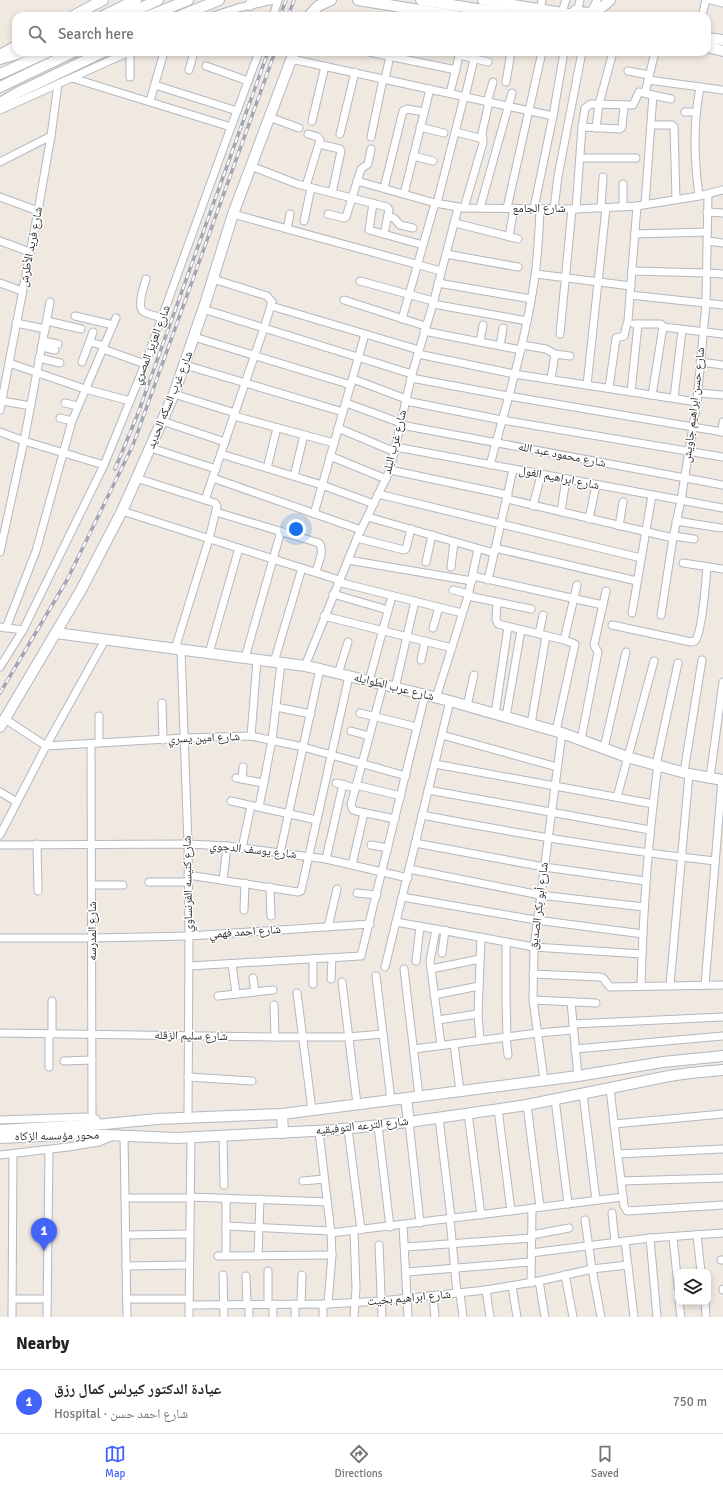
<!DOCTYPE html>
<html lang="en">
<head>
<meta charset="utf-8">
<style>
  body { margin:0; font-family:Signika,"Noto Naskh Arabic",sans-serif; background:#f2f2f2; color:#222 }
  .controls { position:absolute; right:12px; bottom:12px; display:grid; overflow:hidden; border-radius:8px; box-shadow:0 2px 6px #0003 }
  .controls button { width:36px; height:36px; display:grid; place-items:center; padding:0; border:0; border-bottom:1px solid #e0e0e0; background:#fff; color:#222; font:20px sans-serif }
  .you { position:absolute; left:296px; top:529px; width:14px; height:14px; margin:-10px; border:3px solid #fff; border-radius:50%; background:#1a73e8; box-shadow:0 0 0 6px #1a73e833 }
  .badge { display:grid; place-items:center; width:26px; height:26px; border-radius:50%; background:#4264fb; color:#fff; font-size:13px; font-weight:700 }
  .pin { position:absolute; translate:-50% -33px; filter:drop-shadow(0 1px 2px #0008) }
  .pin::after { content:''; position:absolute; top:21px; width:14px; height:12px; background:inherit; clip-path:polygon(0 0,100% 0,50% 100%) }
  .list { margin:0; padding:0; list-style:none }
  h2 { display:flex; justify-content:space-between; align-items:center; height:52px; margin:0; padding:0 16px; font-size:17px }
  h2 small { font-size:13px; font-weight:400; color:#767676 }
  .list li { display:grid; grid-template-columns:26px 1fr auto; gap:12px; align-items:center; box-sizing:border-box; height:64px; padding:0 16px; border-top:1px solid #e0e0e0 }
  .list b { display:block; font-size:15px; white-space:nowrap }
  .list p { margin:0; font-size:13px; white-space:nowrap; color:#767676 }
  .list em { font-size:13px; font-style:normal; color:#767676 }
  .icon { flex:none; width:22px; height:22px; fill:none; stroke:currentColor; stroke-width:2; stroke-linecap:round; stroke-linejoin:round }
  .map { position:relative; flex:none; width:723px; height:1317px; overflow:hidden }
  .search { position:absolute; background:#fff; box-shadow:0 2px 6px #0003; left:12px; right:12px; top:12px; height:44px; display:flex; align-items:center; gap:10px; box-sizing:border-box; padding:0 14px; border-radius:12px; color:#767676; font-size:15px }
  .sheet { height:116px; background:#fff }
  nav { display:flex; justify-content:space-around; align-items:center; box-sizing:border-box; height:56px; border-top:1px solid #e0e0e0; background:#fff; font-size:11px; color:#767676 }
  nav a { display:grid; justify-items:center; gap:2px }
  nav .on { color:#4264fb }
  .map>svg:first-child { display:block }
  .lines { fill:none; stroke-linecap:round; stroke-linejoin:round }
  .street-casing { stroke:#b4b7c1; stroke-width:9 }
  .secondary-casing { stroke:#b4b7c1; stroke-width:12 }
  .street { stroke:#fff; stroke-width:7 }
  .secondary { stroke:#fff; stroke-width:10 }
  .rail-casing { stroke:#a3a6b8; stroke-width:3.5 }
  .rail { stroke:#fff; stroke-width:2; stroke-dasharray:6; stroke-linecap:butt }
  .labels { text-anchor:middle; dominant-baseline:central; stroke-width:3; stroke-linejoin:round; paint-order:stroke }
  .street-label { font-size:12px; fill:#2e2e2e; stroke:#fff }
</style>
</head>
<body>
<div class="map">
<svg width="723" height="1317" viewBox="0 0 723 1317">
  <rect width="100%" height="100%" fill="#efe9e1"/>
  <g class="lines">
    <defs>
      <g id="street">
        <path d="M711 0 723 3"/>
        <path d="M541 5 542 0"/>
        <path d="M563 9 566 0"/>
        <path d="M577 12 580 0"/>
        <path d="M590 14 597 0"/>
        <path d="M213 16 238 8 273 0"/>
        <path d="M273 16 278 0"/>
        <path d="M702 16 706 0"/>
        <path d="M130 52V77"/>
        <path d="M369 52 456 70"/>
        <path d="M459 55 488 62"/>
        <path d="M291 59 553 116"/>
        <path d="M206 66 248 81"/>
        <path d="M189 70 194 52"/>
        <path d="M628 71 649 75"/>
        <path d="M72 78 231 127"/>
        <path d="M385 79 390 56"/>
        <path d="M648 80 723 90"/>
        <path d="M506 82 511 52"/>
        <path d="M155 85 237 111"/>
        <path d="M450 93 460 52"/>
        <path d="M645 93 655 52"/>
        <path d="M465 97 474 59"/>
        <path d="M150 101 164 52"/>
        <path d="M487 102 493 82"/>
        <path d="M0 110 129 52"/>
        <path d="M685 112H696"/>
        <path d="M269 117 299 128"/>
        <path d="M312 121 325 66"/>
        <path d="M651 125H672L674 127 676 199"/>
        <path d="M420 127 444 133"/>
        <path d="M582 127 620 129 622 127 624 105"/>
        <path d="M596 128 599 104 613 52"/>
        <path d="M456 132 483 139"/>
        <path d="M340 134 355 72"/>
        <path d="M371 137 383 79"/>
        <path d="M319 144 340 149 341 151 332 193"/>
        <path d="M413 156 433 161"/>
        <path d="M580 158H636"/>
        <path d="M0 162 51 136"/>
        <path d="M251 166 297 184 387 207 389 210 384 234"/>
        <path d="M357 181 435 203 464 208 576 209 637 206 699 196 723 190"/>
        <path d="M306 186 320 140 318 137 308 134"/>
        <path d="M384 188 403 111 407 109 424 112"/>
        <path d="M404 194 430 89"/>
        <path d="M699 196C694 158 693 125 700 87"/>
        <path d="M0 197 38 211"/>
        <path d="M373 203 369 230 423 245"/>
        <path d="M437 203 464 97"/>
        <path d="M645 204 653 95"/>
        <path d="M623 207V184"/>
        <path d="M464 208 483 143 482 133 489 102"/>
        <path d="M480 208 512 93"/>
        <path d="M507 208 542 52"/>
        <path d="M534 208 553 116 564 52"/>
        <path d="M601 208 603 177"/>
        <path d="M554 209 558 176 582 52"/>
        <path d="M576 209 582 127 585 108 591 104 633 105 639 92 671 99"/>
        <path d="M707 212 723 213"/>
        <path d="M233 214 441 271"/>
        <path d="M328 214 344 218 346 217 361 169 368 164 371 149"/>
        <path d="M388 216 394 218 400 225 413 228"/>
        <path d="M304 221 311 188"/>
        <path d="M455 223 518 239"/>
        <path d="M287 229 290 214"/>
        <path d="M635 234 707 232"/>
        <path d="M509 237 514 208"/>
        <path d="M0 241 30 252"/>
        <path d="M707 241 723 243"/>
        <path d="M446 254 518 267"/>
        <path d="M632 271 707 273 723 274"/>
        <path d="M536 274 631 286"/>
        <path d="M146 279C144 286 136 308 144 312 149 315 157 316 162 318"/>
        <path d="M360 281 433 301"/>
        <path d="M0 283 22 291"/>
        <path d="M438 283 531 299"/>
        <path d="M630 295 723 305"/>
        <path d="M344 300 425 326"/>
        <path d="M433 304 527 321"/>
        <path d="M271 306 419 350"/>
        <path d="M203 309 412 374"/>
        <path d="M75 316 113 325"/>
        <path d="M402 319 435 203"/>
        <path d="M47 321 81 329"/>
        <path d="M16 323 45 329"/>
        <path d="M634 324H661L663 327"/>
        <path d="M663 327 723 334"/>
        <path d="M424 331 521 350"/>
        <path d="M560 334 572 209"/>
        <path d="M194 337 351 385"/>
        <path d="M43 341 58 344"/>
        <path d="M90 342 104 346"/>
        <path d="M480 342 483 325"/>
        <path d="M522 345 546 349 555 354 570 356"/>
        <path d="M500 346 503 328"/>
        <path d="M42 347 55 350"/>
        <path d="M103 349 145 364"/>
        <path d="M418 354 514 374 697 402"/>
        <path d="M39 358 60 363"/>
        <path d="M82 362 93 332"/>
        <path d="M700 362 723 365"/>
        <path d="M9 363 85 389 130 401"/>
        <path d="M185 365 343 412"/>
        <path d="M411 378 508 396 723 432"/>
        <path d="M353 379 406 399"/>
        <path d="M551 379 555 354"/>
        <path d="M587 385 606 208"/>
        <path d="M609 388 616 338 624 336 626 327 628 321 637 206"/>
        <path d="M631 392 638 324"/>
        <path d="M698 393 723 395"/>
        <path d="M174 394 235 413"/>
        <path d="M652 395 663 327"/>
        <path d="M674 398 682 330"/>
        <path d="M2 401 31 406"/>
        <path d="M406 401 502 420 723 457"/>
        <path d="M65 403 77 406"/>
        <path d="M346 403 401 423"/>
        <path d="M0 410 38 211 51 136 58 84"/>
        <path d="M234 416 334 443"/>
        <path d="M60 418 72 421"/>
        <path d="M162 421 225 442"/>
        <path d="M401 425 723 485"/>
        <path d="M338 428 395 452"/>
        <path d="M0 432 24 441 104 465"/>
        <path d="M722 432 723 422"/>
        <path d="M396 447 723 508"/>
        <path d="M151 448 216 469"/>
        <path d="M221 454 322 485 374 504"/>
        <path d="M330 456 386 479"/>
        <path d="M490 465C507 402 526 340 535 276 538 254 539 231 540 209"/>
        <path d="M267 468 277 428"/>
        <path d="M390 470 508 495"/>
        <path d="M294 476 304 435"/>
        <path d="M136 478 215 503 217 506 209 539 175 649"/>
        <path d="M213 478 361 530"/>
        <path d="M378 494 641 558"/>
        <path d="M507 499 673 538"/>
        <path d="M205 500 264 328 272 302 267 296 213 279"/>
        <path d="M533 506 541 475"/>
        <path d="M122 511 339 580"/>
        <path d="M216 512 319 543C325 551 318 563 316 572"/>
        <path d="M561 512 566 479"/>
        <path d="M314 514 365 334"/>
        <path d="M368 517 494 553"/>
        <path d="M589 519 596 485"/>
        <path d="M676 521 721 528"/>
        <path d="M619 526 623 502"/>
        <path d="M673 536 694 539"/>
        <path d="M357 538 404 550 406 549 411 529"/>
        <path d="M495 548 637 581"/>
        <path d="M0 552 24 441 50 302"/>
        <path d="M348 560 472 581"/>
        <path d="M426 562 432 535"/>
        <path d="M683 563 723 569"/>
        <path d="M451 567 454 542"/>
        <path d="M473 576 603 605"/>
        <path d="M488 580 513 470"/>
        <path d="M338 582 462 613"/>
        <path d="M453 590 469 594"/>
        <path d="M333 594 388 610"/>
        <path d="M468 596 531 609"/>
        <path d="M497 602 496 619 498 624 564 640 575 644 556 731"/>
        <path d="M632 613 652 495"/>
        <path d="M661 615 673 538 681 500 697 402 706 303 708 194"/>
        <path d="M324 616 452 648"/>
        <path d="M612 625 691 642 695 641C702 633 706 580 707 567"/>
        <path d="M0 627 23 630"/>
        <path d="M6 628 36 551 72 421 116 318"/>
        <path d="M433 628 439 607"/>
        <path d="M539 634 543 615"/>
        <path d="M564 640 577 585"/>
        <path d="M181 650 188 844 189 936 188 1117"/>
        <path d="M209 653 239 548"/>
        <path d="M245 658 281 531"/>
        <path d="M421 660 425 641"/>
        <path d="M274 662 302 568"/>
        <path d="M305 666 357 538 390 470 412 374 433 304 458 208"/>
        <path d="M0 667 23 630 104 465 145 364 231 127 259 52"/>
        <path d="M338 674 348 642"/>
        <path d="M369 681 392 596"/>
        <path d="M383 685 351 805 353 810 356 811 395 819"/>
        <path d="M395 688 415 601"/>
        <path d="M436 698 468 596 478 549"/>
        <path d="M162 703 163 740"/>
        <path d="M467 706 474 675"/>
        <path d="M276 707 311 714"/>
        <path d="M360 713 417 727"/>
        <path d="M495 714 508 627"/>
        <path d="M99 716V743"/>
        <path d="M506 717 521 630"/>
        <path d="M5 719 46 746 184 738 251 736 303 747 406 776"/>
        <path d="M531 724 546 636"/>
        <path d="M351 731 369 736"/>
        <path d="M442 735 557 767"/>
        <path d="M251 736 257 660"/>
        <path d="M581 740 598 652 594 645 606 591"/>
        <path d="M91 744 92 1117"/>
        <path d="M604 748 626 652"/>
        <path d="M435 764 653 804"/>
        <path d="M656 765 678 663"/>
        <path d="M684 772 702 660"/>
        <path d="M710 777 723 682"/>
        <path d="M236 778 264 783"/>
        <path d="M242 779 243 767"/>
        <path d="M336 783 355 788"/>
        <path d="M356 785 401 796"/>
        <path d="M428 790 650 830"/>
        <path d="M0 792 17 802"/>
        <path d="M617 797 654 661"/>
        <path d="M231 801 317 820"/>
        <path d="M259 807 272 740 281 663"/>
        <path d="M422 815C519 834 617 850 715 861"/>
        <path d="M0 835 46 746 105 640"/>
        <path d="M415 843 544 867 645 881"/>
        <path d="M37 844 38 891"/>
        <path d="M0 845 188 844 227 846 326 859 408 878"/>
        <path d="M371 845 388 848"/>
        <path d="M242 848 251 806"/>
        <path d="M280 853 320 669"/>
        <path d="M326 859 343 784"/>
        <path d="M352 865 364 813"/>
        <path d="M409 869 540 895 644 907"/>
        <path d="M188 875 298 892 301 891 349 676"/>
        <path d="M223 880 227 846"/>
        <path d="M149 882H188"/>
        <path d="M92 885H123"/>
        <path d="M270 887 271 916"/>
        <path d="M357 893 377 895"/>
        <path d="M402 897 536 920 643 934"/>
        <path d="M244 910 245 883"/>
        <path d="M396 922 534 947 642 954"/>
        <path d="M328 927 337 889"/>
        <path d="M436 929 430 961 441 1045"/>
        <path d="M0 938H92L189 936 370 924"/>
        <path d="M506 942V998L507 1037"/>
        <path d="M442 953 445 930"/>
        <path d="M416 961 420 926"/>
        <path d="M232 964 236 994"/>
        <path d="M189 966 361 956 425 695"/>
        <path d="M385 967 450 701"/>
        <path d="M404 969 419 1096"/>
        <path d="M431 969 480 959"/>
        <path d="M533 974 600 977 603 978 610 987 723 985"/>
        <path d="M376 976 391 1100"/>
        <path d="M253 978 255 992"/>
        <path d="M331 979 332 958"/>
        <path d="M342 982 357 1104"/>
        <path d="M313 984V959"/>
        <path d="M670 985 689 774"/>
        <path d="M705 985 722 779"/>
        <path d="M641 986C643 911 648 840 658 765"/>
        <path d="M297 993 312 1110"/>
        <path d="M434 995 479 986"/>
        <path d="M218 996 273 990"/>
        <path d="M533 1000 596 1003"/>
        <path d="M571 1002 578 1076"/>
        <path d="M274 1005 275 1037"/>
        <path d="M438 1020 478 1014"/>
        <path d="M573 1024 723 1017"/>
        <path d="M0 1033 275 1037H348L383 1034"/>
        <path d="M52 1034V1001"/>
        <path d="M506 1037 508 1055"/>
        <path d="M480 1040 478 1014 481 937"/>
        <path d="M454 1044 460 1091"/>
        <path d="M414 1049 538 1033 573 1030"/>
        <path d="M575 1049 723 1036"/>
        <path d="M64 1061 92 1060"/>
        <path d="M49 1067V1034"/>
        <path d="M188 1077 252 1081"/>
        <path d="M544 1080 533 1000 534 947 562 733"/>
        <path d="M610 1089 624 1206 627 1211 723 1205"/>
        <path d="M583 1094 596 1200"/>
        <path d="M555 1099 568 1204"/>
        <path d="M527 1105 540 1207"/>
        <path d="M498 1109 511 1211"/>
        <path d="M468 1113 481 1215"/>
        <path d="M439 1118 451 1218"/>
        <path d="M0 1120 85 1117 96 1119"/>
        <path d="M409 1122 420 1223"/>
        <path d="M614 1124 723 1114"/>
        <path d="M378 1126 390 1227"/>
        <path d="M348 1129 361 1230"/>
        <path d="M319 1132 331 1233 332 1255 328 1304"/>
        <path d="M223 1135 224 1185"/>
        <path d="M124 1136 127 1317"/>
        <path d="M618 1154 723 1149"/>
        <path d="M0 1155 68 1147 99 1142 113 1136"/>
        <path d="M303 1181 324 1179"/>
        <path d="M621 1181 723 1178"/>
        <path d="M190 1197 327 1202"/>
        <path d="M125 1198H190"/>
        <path d="M612 1213 615 1242"/>
        <path d="M450 1219 457 1293"/>
        <path d="M585 1220 592 1269 601 1317"/>
        <path d="M403 1225 408 1317"/>
        <path d="M226 1226 330 1231"/>
        <path d="M331 1233 623 1197"/>
        <path d="M126 1235 190 1234"/>
        <path d="M532 1235 569 1228"/>
        <path d="M697 1235 701 1272"/>
        <path d="M673 1237 678 1287"/>
        <path d="M650 1238 657 1317"/>
        <path d="M625 1241 634 1317"/>
        <path d="M379 1245 382 1317"/>
        <path d="M406 1247 532 1238"/>
        <path d="M531 1253 650 1238 723 1233"/>
        <path d="M218 1256 332 1255"/>
        <path d="M226 1256V1198"/>
        <path d="M258 1256 260 1199"/>
        <path d="M721 1260H723"/>
        <path d="M126 1266 189 1265"/>
        <path d="M407 1272 531 1262"/>
        <path d="M223 1275 224 1317"/>
        <path d="M565 1275 573 1317"/>
        <path d="M246 1276 247 1304"/>
        <path d="M539 1281 545 1317"/>
        <path d="M531 1283 532 1208"/>
        <path d="M512 1286 517 1317"/>
        <path d="M723 1289V1290"/>
        <path d="M486 1290 490 1317"/>
        <path d="M460 1293 463 1317"/>
        <path d="M433 1296 435 1317"/>
        <path d="M13 1299H47"/>
        <path d="M127 1299H189"/>
        <path d="M679 1302 681 1317"/>
        <path d="M705 1302 706 1317"/>
        <path d="M268 1304V1271"/>
        <path d="M295 1304V1317"/>
        <path d="M301 1304 302 1275"/>
        <path d="M323 1304V1317"/>
        <path d="M189 1305 328 1304 381 1301 486 1290 539 1281 592 1269 628 1265"/>
        <path d="M12 1317 13 1154"/>
        <path d="M47 1317 49 1150"/>
        <path d="M189 1317 191 1137"/>
        <path d="M249 1317V1304"/>
        <path d="M273 1317V1304"/>
        <path d="M354 1317 356 1288 354 1231"/>
      </g>
      <g id="secondary">
        <path d="M358 0 457 16"/>
        <path d="M421 0 521 16"/>
        <path d="M483 0 581 16"/>
        <path d="M250 5 253 0"/>
        <path d="M575 11C595 15 595 14 610 0"/>
        <path d="M73 16 103 0"/>
        <path d="M103 16 136 0"/>
        <path d="M124 16 158 0"/>
        <path d="M149 16 188 0"/>
        <path d="M180 16 219 0"/>
        <path d="M309 16 318 6 331 0"/>
        <path d="M707 38 723 40"/>
        <path d="M707 47 723 51"/>
        <path d="M0 55 16 46"/>
        <path d="M0 59 24 52"/>
        <path d="M0 74 48 52"/>
        <path d="M0 87 73 52"/>
        <path d="M0 103 17 93 103 52"/>
        <path d="M56 633 305 666 320 669 450 701 562 733 627 757 689 774 723 780"/>
        <path d="M0 727 81 590 122 511 174 394 205 304 233 214 294 52"/>
        <path d="M406 1098 409 1122"/>
        <path d="M282 1114 283 1133"/>
        <path d="M0 1130 105 1124 157 1119 282 1114 578 1076 663 1062 723 1056"/>
        <path d="M0 1138 82 1134 177 1138 333 1130 409 1122 527 1105 669 1076 690 1073 723 1070"/>
      </g>
    </defs>
    <!-- street casing -->
    <use href="#street" class="street-casing"/>
    <!-- secondary casing -->
    <use href="#secondary" class="secondary-casing"/>
    <!-- street -->
    <use href="#street" class="street"/>
    <!-- secondary -->
    <use href="#secondary" class="secondary"/>
    <defs>
      <g id="rail">
        <path d="M280 16 286 0"/>
        <path d="M288 16 294 0"/>
        <path d="M115 469 137 416 268 52"/>
        <path d="M0 693 67 580 133 445 275 52"/>
      </g>
    </defs>
    <!-- rail casing -->
    <use href="#rail" class="rail-casing"/>
    <!-- rail -->
    <use href="#rail" class="rail"/>
  </g>
  <g class="labels">
    <!-- street labels -->
    <g class="street-label">
      <text x="539" y="208">شارع الجامع</text>
      <text transform="translate(31 247) rotate(-79)">شارع فريد الأطرش</text>
      <text transform="translate(152 345) rotate(-69)">شارع العزيز المصري</text>
      <text transform="translate(170 400) rotate(-68)">شارع غرب السكه الحديد</text>
      <text transform="translate(694 405) rotate(-83)">شارع حسن ابراهيم جاويش</text>
      <text transform="translate(395 442) rotate(-76)">شارع غرب البلد</text>
      <text transform="translate(562 455) rotate(11)">شارع محمود عبد الله</text>
      <text transform="translate(559 478) rotate(11)">شارع ابراهيم الغول</text>
      <text transform="translate(394 687) rotate(14)">شارع عرب الطوايله</text>
      <text transform="translate(204 738) rotate(-2)">شارع امين يسري</text>
      <text transform="translate(253 850) rotate(6)">شارع يوسف الدجوي</text>
      <text transform="translate(188 884) rotate(-91)">شارع كنيسه الفرنساوي</text>
      <text transform="translate(539 906) rotate(-83)">شارع أبو بكر الصديق</text>
      <text transform="translate(92 931) rotate(-90)">شارع المدرسه</text>
      <text transform="translate(245 932) rotate(-4)">شارع احمد فهمي</text>
      <text transform="translate(191 1036) rotate(1)">شارع سليم الزقله</text>
      <text transform="translate(362 1126) rotate(-6)">شارع الترعه التوفيقيه</text>
      <text transform="translate(57 1136) rotate(-1)">محور مؤسسه الزكاه</text>
      <text transform="translate(409 1298) rotate(-5)">شارع ابراهيم بخيت</text>
    </g>
  </g>
</svg>
<div class="controls">
<button><svg class="icon" aria-label="layers" viewBox="0 0 24 24"><path d="M12 4l9 5-9 5-9-5zM3 14l9 5 9-5"/></svg></button>
</div>
<div class="you"></div>
<div class="pin badge" style="left:44px;top:1251px">1</div>
<div class="search"><svg class="icon" aria-label="search" viewBox="0 0 24 24"><circle cx="10" cy="10" r="6"/><path d="M15 15l6 6"/></svg>Search here</div>
</div>
<section class="sheet">
<h2>Nearby<small></small></h2>
<ul class="list">
<li><span class="badge">1</span><div><b>عيادة الدكتور كيرلس كمال رزق</b><p>Hospital · شارع احمد حسن</p></div><em>750 m</em></li>
</ul>
</section>
<nav>
<a class="on"><svg class="icon" aria-label="map" viewBox="0 0 24 24"><path d="M3 6l6-2 6 2 6-2v14l-6 2-6-2-6 2zM9 4v14M15 6v14"/></svg>Map</a>
<a><svg class="icon" aria-label="directions" viewBox="0 0 24 24"><path d="M12 3l9 9-9 9-9-9zM9 14v-3h6M13 9l2 2-2 2"/></svg>Directions</a>
<a><svg class="icon" aria-label="saved" viewBox="0 0 24 24"><path d="M7 4h10v16l-5-4-5 4z"/></svg>Saved</a>
</nav>
</body>
</html>
